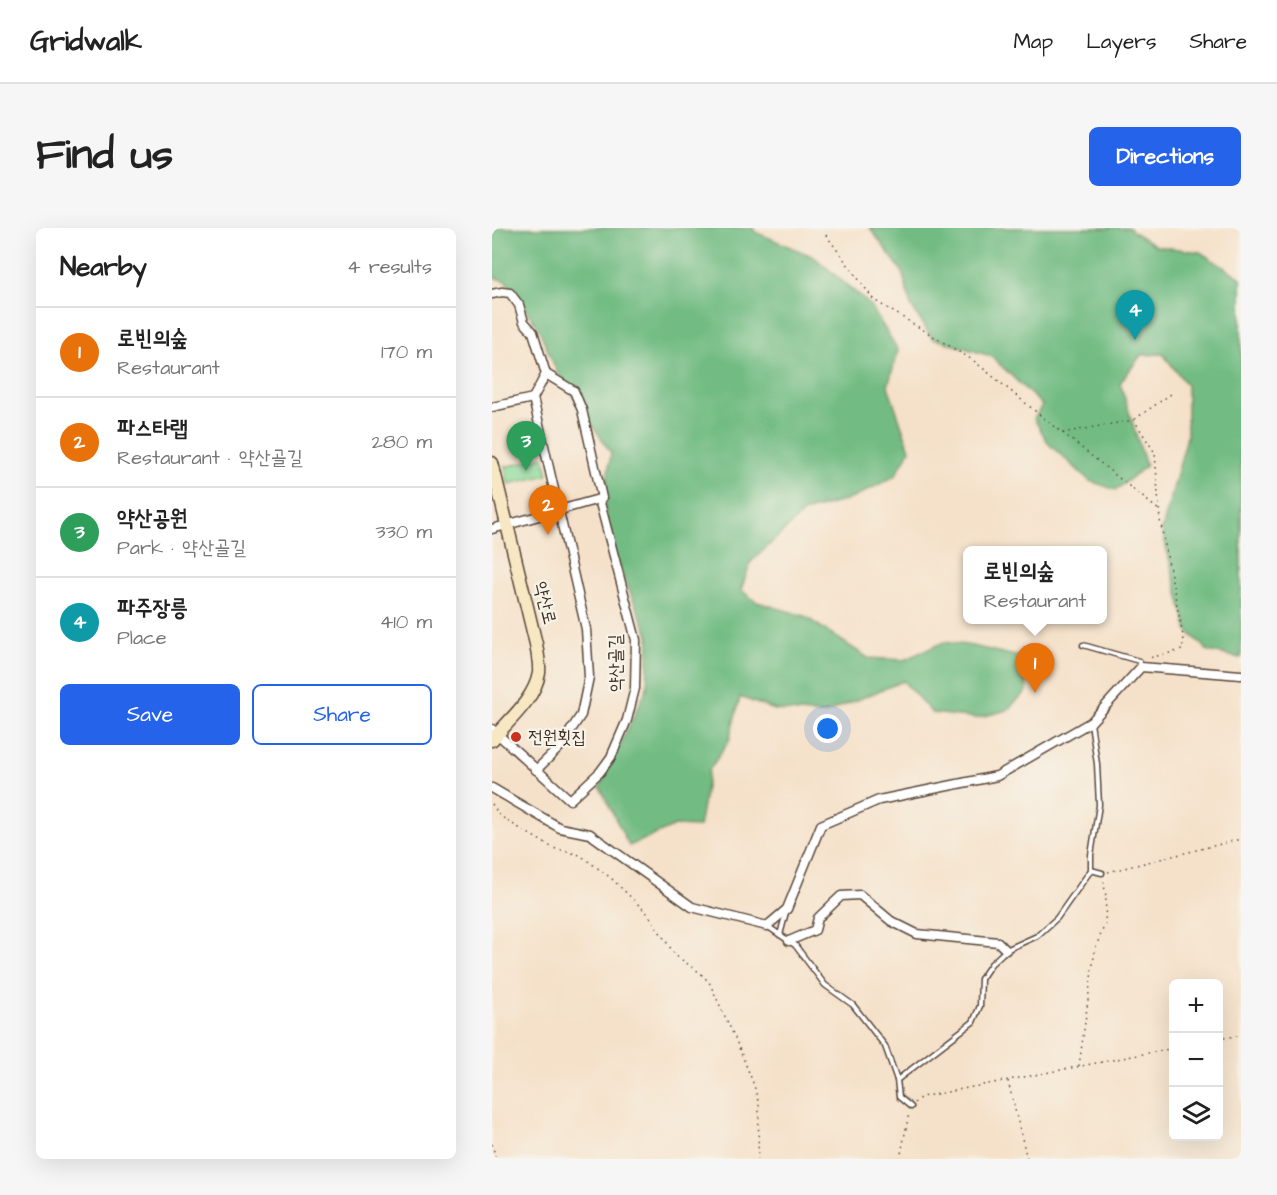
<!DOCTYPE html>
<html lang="en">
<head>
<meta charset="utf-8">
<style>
  body { margin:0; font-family:"Architects Daughter","Poor Story",sans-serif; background:#f6f6f6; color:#222 }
  .controls { position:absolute; right:18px; bottom:18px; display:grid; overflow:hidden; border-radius:9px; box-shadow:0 6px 24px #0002 }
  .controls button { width:54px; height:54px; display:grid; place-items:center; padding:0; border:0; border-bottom:2px solid #e0e0e0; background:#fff; color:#222; font:30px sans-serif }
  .you { position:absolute; left:336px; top:501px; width:21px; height:21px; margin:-15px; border:4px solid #fff; border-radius:50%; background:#1a73e8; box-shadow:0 0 0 9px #1a73e833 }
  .badge { display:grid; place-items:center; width:39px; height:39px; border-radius:50%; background:#2563eb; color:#fff; font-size:20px; font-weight:700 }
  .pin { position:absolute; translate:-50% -50px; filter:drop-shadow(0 2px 3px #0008) }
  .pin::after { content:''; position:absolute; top:32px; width:21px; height:18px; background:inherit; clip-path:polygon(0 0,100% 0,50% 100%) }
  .popup { position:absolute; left:471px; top:318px; width:144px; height:78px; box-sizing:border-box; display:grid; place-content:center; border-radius:9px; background:#fff; filter:drop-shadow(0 2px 4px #0005); font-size:20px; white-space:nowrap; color:#767676 }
  .popup b { font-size:22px; color:#222 }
  .popup::after { content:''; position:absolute; left:50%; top:100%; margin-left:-12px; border:12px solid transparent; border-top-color:#fff }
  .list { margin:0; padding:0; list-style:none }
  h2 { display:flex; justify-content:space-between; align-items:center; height:78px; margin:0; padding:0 24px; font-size:26px }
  h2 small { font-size:20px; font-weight:400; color:#767676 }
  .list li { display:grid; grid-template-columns:39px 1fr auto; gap:18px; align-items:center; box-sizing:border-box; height:90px; padding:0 24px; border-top:2px solid #e0e0e0 }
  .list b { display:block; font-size:22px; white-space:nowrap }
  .list p { margin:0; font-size:20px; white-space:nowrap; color:#767676 }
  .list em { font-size:20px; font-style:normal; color:#767676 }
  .actions { display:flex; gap:12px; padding:18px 24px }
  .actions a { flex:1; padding:14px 0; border:2px solid #2563eb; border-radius:9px; text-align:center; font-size:21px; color:#2563eb }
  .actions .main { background:#2563eb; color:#fff }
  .icon { flex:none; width:33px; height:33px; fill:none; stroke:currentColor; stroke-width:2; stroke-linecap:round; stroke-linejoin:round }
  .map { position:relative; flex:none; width:749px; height:931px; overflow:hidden; border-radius:9px }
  header { display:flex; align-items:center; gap:36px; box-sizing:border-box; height:84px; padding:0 30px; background:#fff; border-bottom:2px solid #e0e0e0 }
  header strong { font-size:28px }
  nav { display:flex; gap:33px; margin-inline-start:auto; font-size:21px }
  .intro { display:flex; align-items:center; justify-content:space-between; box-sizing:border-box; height:144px; padding:0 36px }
  h1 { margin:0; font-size:42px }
  .button { padding:15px 27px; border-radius:9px; background:#2563eb; color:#fff; font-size:21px; font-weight:700 }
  main { display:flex; gap:36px; padding:0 36px }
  aside { flex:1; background:#fff; border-radius:9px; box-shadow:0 6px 24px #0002 }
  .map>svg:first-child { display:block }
  .green { fill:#8ddc9b; stroke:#64835c; stroke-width:1.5 }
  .forest { fill:#72bc83; stroke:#567350; stroke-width:1.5 }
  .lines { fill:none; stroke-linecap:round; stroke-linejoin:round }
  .lane-casing { stroke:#574538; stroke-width:7 }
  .street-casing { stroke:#574538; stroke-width:11 }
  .secondary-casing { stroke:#574538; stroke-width:15 }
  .path { stroke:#574538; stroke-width:1.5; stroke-dasharray:1.5 4.5; stroke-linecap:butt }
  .lane { stroke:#fff; stroke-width:4 }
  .street { stroke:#fff; stroke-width:8 }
  .secondary { stroke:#f8e7c3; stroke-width:12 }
  .poi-dot { fill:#c8321e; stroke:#f7f3e8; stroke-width:2 }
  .labels { text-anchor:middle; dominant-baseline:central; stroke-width:4.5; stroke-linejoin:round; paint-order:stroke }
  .street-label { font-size:18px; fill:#3b2a1e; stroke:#f7f3e8 }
  .poi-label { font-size:18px; fill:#3b2a1e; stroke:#f7f3e8; text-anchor:start }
</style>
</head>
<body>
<header>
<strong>Gridwalk</strong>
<nav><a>Map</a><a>Layers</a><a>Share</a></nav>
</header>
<div class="intro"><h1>Find us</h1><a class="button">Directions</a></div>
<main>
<aside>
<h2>Nearby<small>4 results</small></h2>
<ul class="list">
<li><span class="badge" style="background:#e8710a">1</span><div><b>로빈의숲</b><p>Restaurant</p></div><em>170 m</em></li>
<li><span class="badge" style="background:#e8710a">2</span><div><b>파스타랩</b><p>Restaurant · 약산골길</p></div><em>280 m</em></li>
<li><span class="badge" style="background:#2e9e5b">3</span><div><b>약산공원</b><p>Park · 약산골길</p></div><em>330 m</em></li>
<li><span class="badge" style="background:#0f9aa8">4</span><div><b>파주장릉</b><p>Place</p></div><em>410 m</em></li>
</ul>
<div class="actions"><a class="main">Save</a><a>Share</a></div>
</aside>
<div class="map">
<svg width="749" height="931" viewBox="0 0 749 931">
  <rect width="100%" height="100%" fill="#f7f3e8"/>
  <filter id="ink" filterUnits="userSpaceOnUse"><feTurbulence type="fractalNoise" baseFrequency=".0167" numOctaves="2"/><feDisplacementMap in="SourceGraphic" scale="12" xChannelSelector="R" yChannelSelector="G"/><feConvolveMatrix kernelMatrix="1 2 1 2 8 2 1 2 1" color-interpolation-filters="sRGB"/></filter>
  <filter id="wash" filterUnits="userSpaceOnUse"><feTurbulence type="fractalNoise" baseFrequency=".008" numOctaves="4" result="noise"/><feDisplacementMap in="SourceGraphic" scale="24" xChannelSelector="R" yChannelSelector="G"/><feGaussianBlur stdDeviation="1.35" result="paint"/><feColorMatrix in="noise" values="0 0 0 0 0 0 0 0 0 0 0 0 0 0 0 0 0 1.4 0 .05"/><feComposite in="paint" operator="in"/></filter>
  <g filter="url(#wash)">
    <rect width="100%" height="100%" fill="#f5e1c9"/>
    <!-- green -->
    <path class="green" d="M52 229 56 247 16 256 13 239Z"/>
    <!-- forest -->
    <g class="forest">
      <path d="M0 0H261L263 4 322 29 378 77 406 122 396 158 418 222 403 248 361 270 312 284 258 335 249 362 265 374 312 388 376 430 412 432 452 414 481 418 532 430 535 463 515 482 485 490 440 485 411 453 331 486 283 482 248 469 237 513 217 542 207 599 183 598 137 618 108 559 155 460 157 407 117 318 112 270 119 225 64 142 46 99 14 53 0 49Z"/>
      <path d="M378 0H638L640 3 664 18 708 24 749 50V430L716 423 696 403 682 350 670 302 695 209V157L671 126 649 127 628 155 654 238 624 262 598 253 557 216 542 191 550 177 499 128 440 110 419 78 410 43Z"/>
    </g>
  </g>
  <g filter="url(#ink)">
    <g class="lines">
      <defs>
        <g id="lane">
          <path d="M591 417 647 433 649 438"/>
          <path d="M599 642 610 645"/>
          <path d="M275 698 303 717 333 757 361 777 393 818 405 852 481 794 488 778 489 751 499 736 514 722 545 708 565 690 599 642V627L607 577 605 536 599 495"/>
          <path d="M288 707 294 684"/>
          <path d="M405 852 407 869 419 879"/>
        </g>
        <g id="street">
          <path d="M0 66 10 64 18 65 27 77 32 94 41 104 54 146 82 163 90 182 110 270 107 271"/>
          <path d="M0 179 41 170"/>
          <path d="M0 301 107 271 144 412 143 460 135 492 119 529 108 544 78 572 0 501"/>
          <path d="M44 542 67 520 89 487 97 449 94 401 41 170 54 146"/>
          <path d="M0 560 68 600 98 606 200 679 275 698 295 681 329 597 387 572 505 548 599 494 649 439 749 447"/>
          <path d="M297 713 323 702 326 690 349 668 368 667 399 693 425 706 506 714 514 722"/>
        </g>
        <path id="secondary" d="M0 235 44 416C45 424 48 436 47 445 43 471 16 493 0 512"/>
      </defs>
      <!-- lane casing -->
      <use href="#lane" class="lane-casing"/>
      <!-- street casing -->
      <use href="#street" class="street-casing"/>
      <!-- secondary casing -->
      <use href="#secondary" class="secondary-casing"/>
      <!-- path -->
      <g class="path">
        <path d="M334 7 382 72 482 133 570 205 642 192 663 225 668 292 692 413 690 422 657 430"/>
        <path d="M643 191 679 166"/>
        <path d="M571 205 668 283"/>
        <path d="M0 576 7 587 17 594 61 620 88 627 119 650 156 686 183 727 207 744 217 754 243 810 262 857 267 877 266 931"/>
        <path d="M616 644 749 611"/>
        <path d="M726 811 749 807"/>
        <path d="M587 838 603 721 613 696 614 669 611 650"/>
        <path d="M516 853 535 931"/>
        <path d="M422 875 429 869 682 820"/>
        <path d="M0 916 4 931"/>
        <path d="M408 931 417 885"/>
      </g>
      <!-- lane -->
      <use href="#lane" class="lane"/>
      <!-- street -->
      <use href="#street" class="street"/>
      <!-- secondary -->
      <use href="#secondary" class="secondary"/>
    </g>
  </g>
  <!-- markers -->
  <circle class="poi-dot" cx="24" cy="509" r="6"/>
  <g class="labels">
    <!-- street labels -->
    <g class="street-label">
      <text transform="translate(53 375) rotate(76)">약산로</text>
      <text transform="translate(124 435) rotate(-91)">약산골길</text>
    </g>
    <!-- poi labels -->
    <g class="poi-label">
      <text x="36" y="509">전원횟집</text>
    </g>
  </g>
</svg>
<div class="controls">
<button>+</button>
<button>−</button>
<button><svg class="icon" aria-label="layers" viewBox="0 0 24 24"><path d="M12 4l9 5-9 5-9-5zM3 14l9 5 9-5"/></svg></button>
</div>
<div class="you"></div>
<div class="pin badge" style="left:543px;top:465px;background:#e8710a">1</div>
<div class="popup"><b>로빈의숲</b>Restaurant</div>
<div class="pin badge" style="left:56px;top:307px;background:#e8710a">2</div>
<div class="pin badge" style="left:34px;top:243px;background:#2e9e5b">3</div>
<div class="pin badge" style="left:643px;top:112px;background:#0f9aa8">4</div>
</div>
</main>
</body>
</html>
